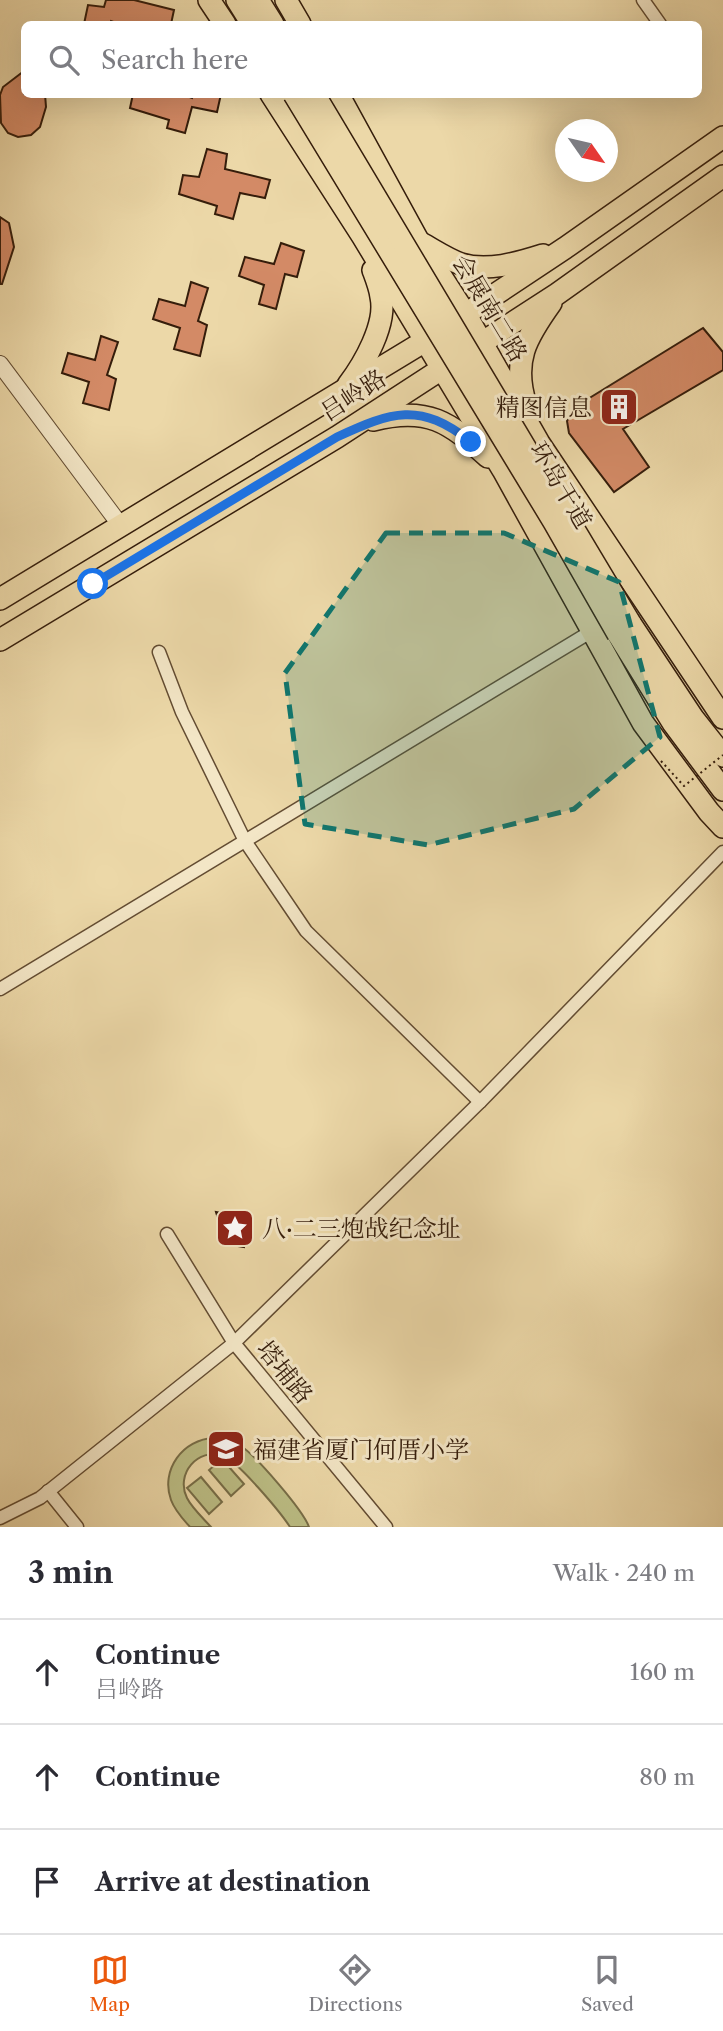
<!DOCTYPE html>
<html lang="en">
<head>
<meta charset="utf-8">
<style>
  body { margin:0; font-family:"Libre Caslon Text","Noto Serif SC",serif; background:#f2f2f3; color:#2b2b33 }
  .compass { position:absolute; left:555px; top:119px; width:63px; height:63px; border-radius:50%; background:#fff; box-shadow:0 7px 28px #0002; rotate:124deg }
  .stop { position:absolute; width:21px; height:21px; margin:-16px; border:5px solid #1a73e8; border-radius:50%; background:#fff }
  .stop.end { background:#1a73e8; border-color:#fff; box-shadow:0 2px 7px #0008 }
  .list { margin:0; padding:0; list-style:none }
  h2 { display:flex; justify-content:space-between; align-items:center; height:91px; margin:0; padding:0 28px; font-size:30px }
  h2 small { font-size:23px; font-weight:400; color:#7c7c81 }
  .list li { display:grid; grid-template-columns:46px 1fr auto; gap:21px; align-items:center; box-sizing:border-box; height:105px; padding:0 28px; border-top:2px solid #e1e1e2 }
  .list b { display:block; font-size:26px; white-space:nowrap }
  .list p { margin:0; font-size:23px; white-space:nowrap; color:#7c7c81 }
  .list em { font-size:23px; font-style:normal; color:#7c7c81 }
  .icon { flex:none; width:38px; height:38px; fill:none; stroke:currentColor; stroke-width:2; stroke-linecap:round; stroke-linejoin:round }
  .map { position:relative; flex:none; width:723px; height:1527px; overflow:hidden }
  .search { position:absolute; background:#fff; box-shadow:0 7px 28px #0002; left:21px; right:21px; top:21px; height:77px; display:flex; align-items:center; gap:18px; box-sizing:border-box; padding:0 24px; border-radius:10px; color:#7c7c81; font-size:26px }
  .sheet { height:406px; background:#fff }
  nav { display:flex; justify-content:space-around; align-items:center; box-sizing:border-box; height:98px; border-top:2px solid #e1e1e2; background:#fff; font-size:19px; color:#7c7c81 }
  nav a { display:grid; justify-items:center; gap:4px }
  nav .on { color:#ea580c }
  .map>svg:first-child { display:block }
  .green { fill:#bcbe85; stroke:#786e48; stroke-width:2 }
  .building { fill:#d38a66; stroke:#351d0b; stroke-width:2 }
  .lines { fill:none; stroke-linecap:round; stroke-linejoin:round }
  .minor-casing { stroke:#634c32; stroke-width:15 }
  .tertiary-casing { stroke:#634c32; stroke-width:18 }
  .primary-casing { stroke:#351d0b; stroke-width:24 }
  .trunk-casing { stroke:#351d0b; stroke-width:24 }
  .minor { stroke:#f3e6c6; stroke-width:12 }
  .tertiary { stroke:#f3e6c6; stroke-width:16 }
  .primary { stroke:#ecd8a8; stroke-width:21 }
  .trunk { stroke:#ecd8a8; stroke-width:21 }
  .trunk-bridge-casing { stroke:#351d0b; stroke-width:24; stroke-linecap:butt }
  .path-bridge { stroke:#351d0b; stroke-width:2; stroke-dasharray:2 3.5; stroke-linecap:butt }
  .trunk-bridge { stroke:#ecd8a8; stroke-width:21 }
  .route { stroke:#1a73e8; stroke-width:9 }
  .marked { fill:#0f766e; fill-opacity:0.2; stroke:#0f766e; stroke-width:5; stroke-dasharray:14 9; stroke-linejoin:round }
  .labels { text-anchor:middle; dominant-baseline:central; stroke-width:6; stroke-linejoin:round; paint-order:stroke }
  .street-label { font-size:24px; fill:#351d0b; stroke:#f3e6c6 }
  .poi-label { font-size:24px; fill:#351d0b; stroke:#f3e6c6; text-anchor:start }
</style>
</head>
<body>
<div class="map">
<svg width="723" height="1527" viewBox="0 0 723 1527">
  <rect width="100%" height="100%" fill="#ecd8a8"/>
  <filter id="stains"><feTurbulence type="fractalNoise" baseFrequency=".00286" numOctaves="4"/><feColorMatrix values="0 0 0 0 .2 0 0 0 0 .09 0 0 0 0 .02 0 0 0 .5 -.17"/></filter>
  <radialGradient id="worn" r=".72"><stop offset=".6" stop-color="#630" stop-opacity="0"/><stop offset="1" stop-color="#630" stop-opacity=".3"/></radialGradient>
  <!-- green -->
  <g class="green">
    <path d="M214 1438C224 1438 232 1440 241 1446 256 1456 303 1510 309 1527H290C281 1513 237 1460 223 1456 198 1447 175 1474 187 1498 192 1508 203 1518 211 1527H190C183 1519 175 1511 171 1500 160 1470 183 1439 214 1438Z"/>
    <path d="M222 1459 244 1484 231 1496 209 1470Z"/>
    <path d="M201 1477 222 1502 209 1514 187 1488Z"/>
  </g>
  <!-- building -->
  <g class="building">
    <path d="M106 0H134L174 10 171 24H119L111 21 110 24H84L88 5 104 7Z"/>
    <path d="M24 71V94H45L46 107 40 127 31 135 18 137 8 133 1 123 0 95 3 87Z"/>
    <path d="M133 94H181L192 98 193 94H221L217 112 192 107 185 133 167 128 169 120 130 108Z"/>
    <path d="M207 149 227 154 225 169 270 180 265 198 240 193 233 219 215 214 217 206 179 194 183 175 199 177Z"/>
    <path d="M0 217 9 223 14 247 2 284H0Z"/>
    <path d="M281 243 304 251 297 277 285 274 276 309 259 304 264 285 239 276 245 257 274 264Z"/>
    <path d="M191 282 208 288 198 321 207 325 200 356 174 349 180 328 153 319 159 299 185 306Z"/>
    <path d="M703 328 723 352V370L623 429 649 467 614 492 569 433 567 421 572 412 583 402Z"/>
    <path d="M101 336 118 342 107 375 116 379 109 410 83 403 89 382 62 373 68 353 95 360Z"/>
    <path d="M216 1212 249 1218 244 1247 220 1243 222 1232Z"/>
  </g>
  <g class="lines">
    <defs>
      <g id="minor">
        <path d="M643 0 660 24"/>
        <path d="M159 652 182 712 245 841 306 931 480 1102"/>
        <path d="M0 989 592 631"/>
        <path d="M167 1234 234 1343 386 1527"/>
        <path d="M48 1491 77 1527"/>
        <path d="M0 1518 40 1498 234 1343 480 1102 723 852"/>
      </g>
      <path id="tertiary" d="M0 364 121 526"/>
      <g id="primary">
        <path d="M209 0 225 24"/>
        <path d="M286 0 300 24"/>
        <path d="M271 94 363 237 503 470 643 723 709 812 723 827"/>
        <path d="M338 94 419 242 466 315 539 443 723 718"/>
        <path d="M421 243C434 250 447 259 461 264 487 272 518 263 543 255"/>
        <path d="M348 385C364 364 387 324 381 297 380 288 376 278 373 270"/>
        <path d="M526 405C512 361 526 338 551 303"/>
        <path d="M373 420C428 406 449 422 488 457"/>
        <path d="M0 599 425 341 565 248 723 137"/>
        <path d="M0 640 337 437 557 294 723 176"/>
      </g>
      <g id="trunk">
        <path d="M237 0 252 24"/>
        <path d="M258 0 273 24"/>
        <path d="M630 623 693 718 723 756"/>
        <path d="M618 634 673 723 723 790"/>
      </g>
    </defs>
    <!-- minor casing -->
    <use href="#minor" class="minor-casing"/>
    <!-- tertiary casing -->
    <use href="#tertiary" class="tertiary-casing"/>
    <!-- primary casing -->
    <use href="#primary" class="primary-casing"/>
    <!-- trunk casing -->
    <use href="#trunk" class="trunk-casing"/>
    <!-- minor -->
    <use href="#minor" class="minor"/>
    <!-- tertiary -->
    <use href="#tertiary" class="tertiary"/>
    <!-- primary -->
    <use href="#primary" class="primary"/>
    <!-- trunk -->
    <use href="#trunk" class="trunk"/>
    <defs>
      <g id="trunk-bridge">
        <path d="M294 94 554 522 618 634"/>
        <path d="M314 94 630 623"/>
      </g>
    </defs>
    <!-- trunk-bridge casing -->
    <use href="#trunk-bridge" class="trunk-bridge-casing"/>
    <!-- path-bridge -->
    <path class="path-bridge" d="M661 761 684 786 723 755"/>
    <!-- trunk-bridge -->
    <use href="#trunk-bridge" class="trunk-bridge"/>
  </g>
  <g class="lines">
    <!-- route -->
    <path class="route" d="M93 584 337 437C391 412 420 401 471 442"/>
  </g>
  <!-- marked area -->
  <path class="marked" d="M386 533H504L619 582 660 737 574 809 428 845 305 824 285 673Z"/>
  <!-- icons -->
  <defs>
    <symbol id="building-square" viewBox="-11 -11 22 22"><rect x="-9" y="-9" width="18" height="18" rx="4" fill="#8f2418" stroke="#f3e6c6"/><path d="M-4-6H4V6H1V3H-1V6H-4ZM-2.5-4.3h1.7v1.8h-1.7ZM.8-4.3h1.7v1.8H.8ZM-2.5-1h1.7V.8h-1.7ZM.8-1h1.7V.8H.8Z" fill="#fff"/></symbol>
    <symbol id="sight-square" viewBox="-11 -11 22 22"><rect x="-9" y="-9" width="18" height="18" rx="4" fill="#8f2418" stroke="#f3e6c6"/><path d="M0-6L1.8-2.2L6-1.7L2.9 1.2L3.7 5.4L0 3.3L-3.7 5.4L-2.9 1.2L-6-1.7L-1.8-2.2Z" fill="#fff"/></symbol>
    <symbol id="school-square" viewBox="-11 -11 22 22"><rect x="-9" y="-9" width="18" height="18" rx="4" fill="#8f2418" stroke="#f3e6c6"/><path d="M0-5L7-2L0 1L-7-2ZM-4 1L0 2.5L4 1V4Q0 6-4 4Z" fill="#fff"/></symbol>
  </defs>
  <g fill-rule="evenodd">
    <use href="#building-square" x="597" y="385" width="44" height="44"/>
    <use href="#sight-square" x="213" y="1206" width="44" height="44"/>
    <use href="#school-square" x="204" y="1427" width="44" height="44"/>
  </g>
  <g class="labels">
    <!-- street labels -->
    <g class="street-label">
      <text transform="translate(490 308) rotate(59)">会展南二路</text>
      <text transform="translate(353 395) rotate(-33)">吕岭路</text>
      <text transform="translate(561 485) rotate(59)">环岛干道</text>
      <text transform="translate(285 1372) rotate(51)">塔埔路</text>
    </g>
    <!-- poi labels -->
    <g class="poi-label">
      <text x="592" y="407" text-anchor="end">精图信息</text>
      <text x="262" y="1228">八·二三炮战纪念址</text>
      <text x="253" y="1449">福建省厦门何厝小学</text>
    </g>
  </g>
  <rect width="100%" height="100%" filter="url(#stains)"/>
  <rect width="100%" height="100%" fill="url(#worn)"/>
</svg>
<svg class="compass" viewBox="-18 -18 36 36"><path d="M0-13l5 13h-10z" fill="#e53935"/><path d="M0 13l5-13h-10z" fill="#7c7c81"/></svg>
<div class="stop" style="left:93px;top:584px"></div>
<div class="stop end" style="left:471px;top:442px"></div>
<div class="search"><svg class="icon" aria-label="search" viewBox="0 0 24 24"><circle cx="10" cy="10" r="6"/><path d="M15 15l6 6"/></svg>Search here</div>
</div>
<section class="sheet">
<h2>3 min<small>Walk · 240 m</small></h2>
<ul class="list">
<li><svg class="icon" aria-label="ahead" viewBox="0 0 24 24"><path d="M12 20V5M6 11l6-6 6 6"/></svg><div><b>Continue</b><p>吕岭路</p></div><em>160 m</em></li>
<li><svg class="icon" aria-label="ahead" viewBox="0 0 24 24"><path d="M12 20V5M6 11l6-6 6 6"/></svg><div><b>Continue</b></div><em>80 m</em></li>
<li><svg class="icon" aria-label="arrive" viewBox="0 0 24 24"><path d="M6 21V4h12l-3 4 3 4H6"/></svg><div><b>Arrive at destination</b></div></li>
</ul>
</section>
<nav>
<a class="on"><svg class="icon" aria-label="map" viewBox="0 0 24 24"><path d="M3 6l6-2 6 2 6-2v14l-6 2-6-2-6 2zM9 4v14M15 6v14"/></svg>Map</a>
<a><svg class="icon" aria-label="directions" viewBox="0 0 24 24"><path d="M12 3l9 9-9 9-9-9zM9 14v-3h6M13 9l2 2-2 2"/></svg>Directions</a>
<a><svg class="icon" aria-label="saved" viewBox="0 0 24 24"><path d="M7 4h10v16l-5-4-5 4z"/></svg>Saved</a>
</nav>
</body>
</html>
